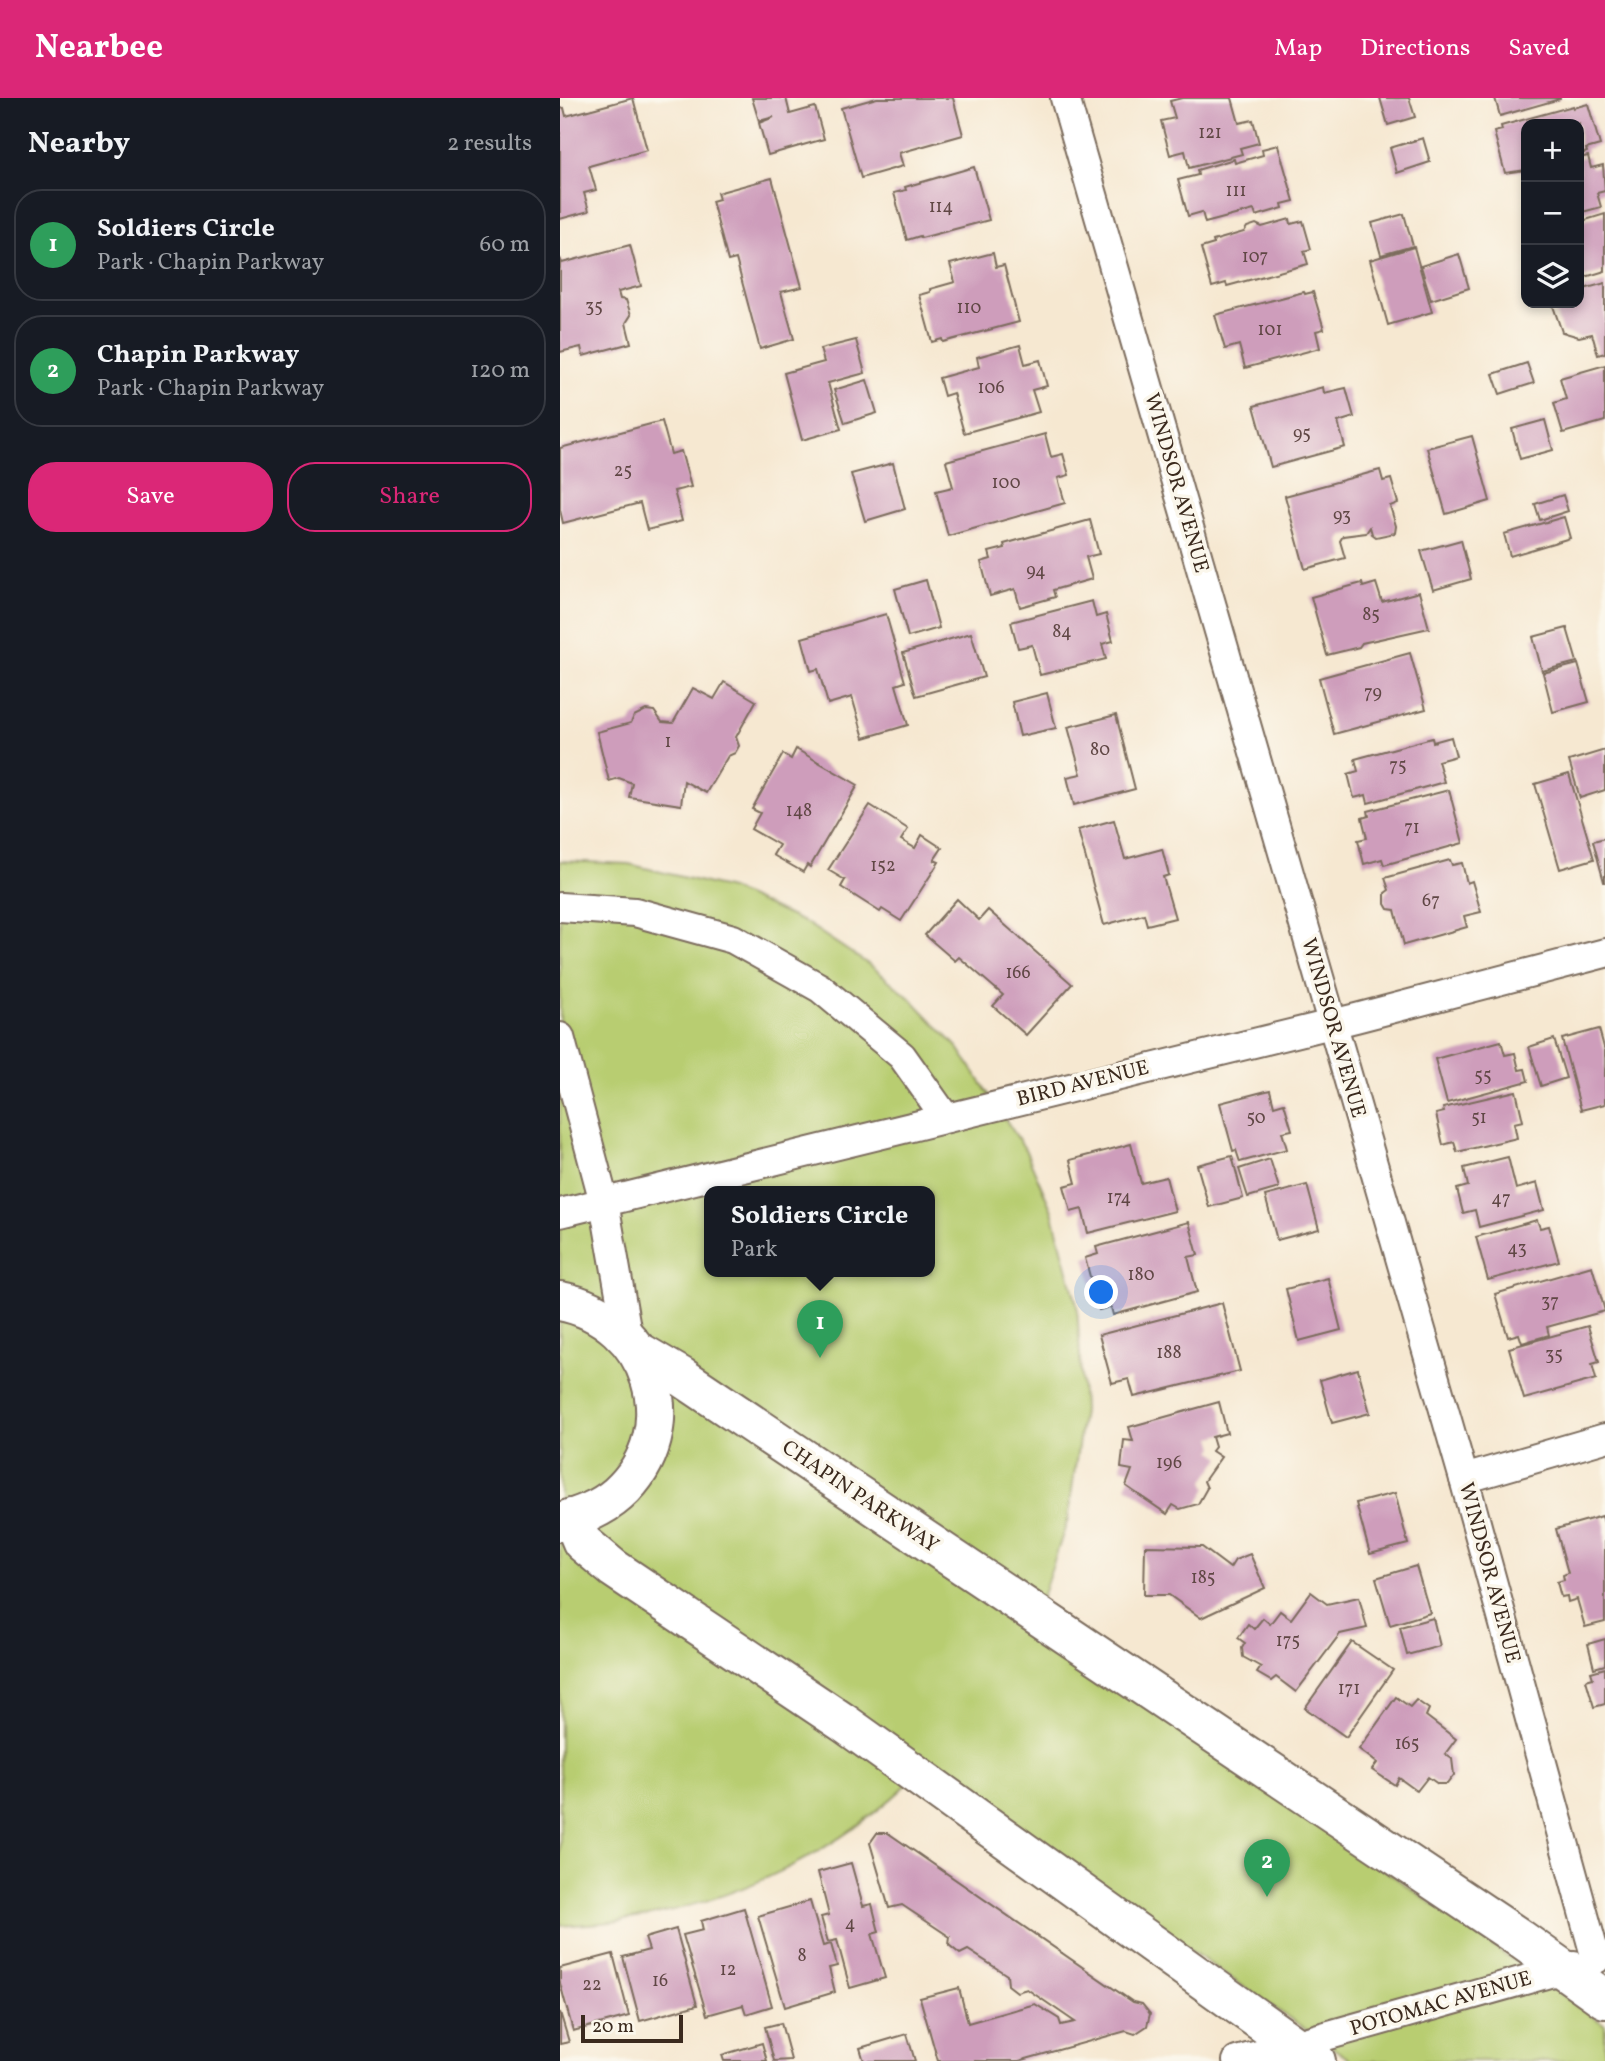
<!DOCTYPE html>
<html lang="en">
<head>
<meta charset="utf-8">
<style>
  body { margin:0; font-family:Vollkorn,serif; background:#20242c; color:#f1f3f6 }
  .controls { position:absolute; right:21px; top:21px; display:grid; overflow:hidden; border-radius:14px; box-shadow:0 4px 10px #0003 }
  .controls button { width:63px; height:63px; display:grid; place-items:center; padding:0; border:0; border-bottom:2px solid #363941; background:#171b24; color:#f1f3f6; font:35px sans-serif }
  .scale { position:absolute; left:21px; bottom:18px; width:102px; box-sizing:border-box; padding-left:7px; border:4px solid #3b2a1e; border-top:0; font-size:19px; line-height:24px; white-space:nowrap; color:#3b2a1e; -webkit-text-stroke:5px #fbf7ec; paint-order:stroke }
  .you { position:absolute; left:542px; top:1195px; width:24px; height:24px; margin:-18px; border:5px solid #fff; border-radius:50%; background:#1a73e8; box-shadow:0 0 0 10px #1a73e833 }
  .badge { display:grid; place-items:center; width:46px; height:46px; border-radius:50%; background:#db2777; color:#fff; font-size:23px; font-weight:700 }
  .pin { position:absolute; translate:-50% -58px; filter:drop-shadow(0 2px 4px #0008) }
  .pin::after { content:''; position:absolute; top:37px; width:24px; height:21px; background:inherit; clip-path:polygon(0 0,100% 0,50% 100%) }
  .popup { position:absolute; left:144px; top:1088px; width:231px; height:91px; box-sizing:border-box; display:grid; place-content:center; border-radius:14px; background:#171b24; filter:drop-shadow(0 2px 5px #0005); font-size:23px; white-space:nowrap; color:#9ea1a6 }
  .popup b { font-size:26px; color:#f1f3f6 }
  .popup::after { content:''; position:absolute; left:50%; top:100%; margin-left:-14px; border:14px solid transparent; border-top-color:#171b24 }
  .list { margin:0; padding:0; list-style:none }
  h2 { display:flex; justify-content:space-between; align-items:center; height:91px; margin:0; padding:0 28px; font-size:30px }
  h2 small { font-size:23px; font-weight:400; color:#9ea1a6 }
  .list li { display:grid; grid-template-columns:46px 1fr auto; gap:21px; align-items:center; box-sizing:border-box; height:112px; margin:0 14px 14px; padding:0 14px; border:2px solid #363941; border-radius:28px }
  .list b { display:block; font-size:26px; white-space:nowrap }
  .list p { margin:0; font-size:23px; white-space:nowrap; color:#9ea1a6 }
  .list em { font-size:23px; font-style:normal; color:#9ea1a6 }
  .actions { display:flex; gap:14px; padding:21px 28px }
  .actions a { flex:1; padding:16px 0; border:2px solid #db2777; border-radius:28px; text-align:center; font-size:24px; color:#db2777 }
  .actions .main { background:#db2777; color:#fff }
  .icon { flex:none; width:38px; height:38px; fill:none; stroke:currentColor; stroke-width:2; stroke-linecap:round; stroke-linejoin:round }
  .map { position:relative; flex:none; width:1045px; height:1963px; overflow:hidden }
  header { display:flex; align-items:center; gap:42px; box-sizing:border-box; height:98px; padding:0 35px; background:#db2777; color:#fff }
  header strong { font-size:33px }
  nav { display:flex; gap:38px; margin-inline-start:auto; font-size:24px }
  main { display:flex }
  aside { flex:1; background:#171b24 }
  .map>svg:first-child { display:block }
  .green { fill:#b8cd71; stroke:#7a7c48; stroke-width:2; fill-rule:evenodd }
  .building { fill:#ce9dbb }
  .lines { fill:none; stroke-linecap:round; stroke-linejoin:round }
  .street-casing { stroke:#7c6c5d; stroke-width:32 }
  .secondary-casing { stroke:#7c6c5d; stroke-width:42 }
  .street { stroke:#fff; stroke-width:28 }
  .secondary { stroke:#fff; stroke-width:38 }
  .labels { text-anchor:middle; dominant-baseline:central; stroke-width:7; stroke-linejoin:round; paint-order:stroke }
  .number-label { font-size:18px; fill:#604745 }
  .street-label { font-size:21px; fill:#3b2a1e; stroke:#fbf7ec }
</style>
</head>
<body>
<header>
<strong>Nearbee</strong>
<nav><a>Map</a><a>Directions</a><a>Saved</a></nav>
</header>
<main>
<aside>
<h2>Nearby<small>2 results</small></h2>
<ul class="list">
<li><span class="badge" style="background:#2e9e5b">1</span><div><b>Soldiers Circle</b><p>Park · Chapin Parkway</p></div><em>60 m</em></li>
<li><span class="badge" style="background:#2e9e5b">2</span><div><b>Chapin Parkway</b><p>Park · Chapin Parkway</p></div><em>120 m</em></li>
</ul>
<div class="actions"><a class="main">Save</a><a>Share</a></div>
</aside>
<div class="map">
<svg width="1045" height="1963" viewBox="0 0 1045 1963">
  <rect width="100%" height="100%" fill="#fbf7ec"/>
  <filter id="ink" filterUnits="userSpaceOnUse"><feTurbulence type="fractalNoise" baseFrequency=".0143" numOctaves="2"/><feDisplacementMap in="SourceGraphic" scale="14" xChannelSelector="R" yChannelSelector="G"/><feConvolveMatrix kernelMatrix="1 2 1 2 8 2 1 2 1" color-interpolation-filters="sRGB"/></filter>
  <filter id="wash" filterUnits="userSpaceOnUse"><feTurbulence type="fractalNoise" baseFrequency=".00686" numOctaves="4" result="noise"/><feDisplacementMap in="SourceGraphic" scale="28" xChannelSelector="R" yChannelSelector="G"/><feGaussianBlur stdDeviation="1.57" result="paint"/><feColorMatrix in="noise" values="0 0 0 0 0 0 0 0 0 0 0 0 0 0 0 0 0 1.4 0 .05"/><feComposite in="paint" operator="in"/></filter>
  <g filter="url(#wash)">
    <rect width="100%" height="100%" fill="#f6e8d1"/>
    <!-- green -->
    <path class="green" d="M0 763 69 766 170 791 246 825 314 870 351 901 398 950 465 1051 492 1113 517 1207 523 1312 508 1421 481 1502 470 1523 1045 1927V1963H792L364 1670C281 1755 176 1805 59 1823 40 1826 19 1826 0 1828ZM150 1094H370V1174H150Z"/>
    <g id="blocks">
      <!-- building -->
      <g class="building">
        <path d="M73 0 87 52 29 68 36 92 24 95 29 113 0 121V11L4 10 6 18Z"/>
        <path d="M192 0H226L230 16 255 9 264 41 208 57 199 25 214 19 199 23Z"/>
        <path d="M317 0H393L403 37 339 55 343 68 301 80 281 10Z"/>
        <path d="M622 0H672L679 25 693 22 699 45 680 50 682 56 629 70 625 53 610 57 601 23 615 20 610 3Z"/>
        <path d="M820 0H849L855 19 828 27Z"/>
        <path d="M935 0H1000V1L940 18Z"/>
        <path d="M1028 6 1040 47 1026 51 1027 54 1019 57V26H966V72L945 75 934 34 942 32 941 28 1013 8V10Z"/>
        <path d="M863 40 870 64 837 75 830 50Z"/>
        <path d="M718 47 734 103 722 106 723 110 696 118 694 112 645 125 642 114 628 118 618 82 638 77 637 72 674 61 675 65 703 57 702 51Z"/>
        <path d="M1028 58 1031 70 1043 67 1045 93 1037 95 1041 109 1019 115V60Z"/>
        <path d="M414 69 429 122 361 140 360 138 347 142 334 95 346 92 345 89Z"/>
        <path d="M212 80 242 189 221 194 234 241 200 251 176 161 168 163 152 103 159 101 157 95Z"/>
        <path d="M844 116 853 148 821 157 812 125Z"/>
        <path d="M1045 116V173L1019 181V124Z"/>
        <path d="M730 121 731 126 743 123 751 151 744 153 748 166 667 188 666 185 652 189 641 150 654 146 653 143 684 134 687 129 696 126 702 129Z"/>
        <path d="M70 147 81 188 58 194 60 201 66 202 71 217 66 225 71 245 23 258 21 249 0 254V160L2 165Z"/>
        <path d="M854 149 872 214 828 227 810 162Z"/>
        <path d="M433 155 436 169 444 167 459 224 383 244 382 241 372 244 359 197 370 194V191L395 184 390 166Z"/>
        <path d="M899 156 909 190 871 202 861 168Z"/>
        <path d="M1045 185V255L1038 257 1032 236 1019 239 1002 234 992 205H1019L1020 192Z"/>
        <path d="M744 194 745 196 753 194 764 231 756 233 760 250 685 270 679 247 665 251 655 217Z"/>
        <path d="M296 242 305 275 268 285 281 331 242 342 224 275 264 264 260 251Z"/>
        <path d="M460 247 465 266 480 262 487 288 472 292 479 314 404 335 393 295 384 298 379 280 419 269 417 259Z"/>
        <path d="M967 265 974 285 940 296 933 276Z"/>
        <path d="M1045 267V323L1003 335 994 305 1006 301 1000 280Z"/>
        <path d="M307 282 317 315 285 325 274 292Z"/>
        <path d="M763 289 764 295 786 290 794 319 778 324 785 349 711 369 694 308Z"/>
        <path d="M985 322 993 352 960 361 952 331Z"/>
        <path d="M102 323 111 356 121 353 131 389 114 393 122 423 87 432 80 405 3 425 0 412V350Z"/>
        <path d="M485 336 491 359 503 356 509 377 498 380 505 405 388 438 376 393 393 389 386 363Z"/>
        <path d="M912 338 930 403 886 416 867 350Z"/>
        <path d="M333 365 345 411 305 423 291 376Z"/>
        <path d="M820 372 823 383 831 381 838 405 830 408 836 428 835 435 816 439 812 436 810 429 806 435 783 438 780 443 785 460 745 471 725 398Z"/>
        <path d="M1003 397 1008 413 980 422 975 406Z"/>
        <path d="M1004 419 1010 440 950 458 944 436Z"/>
        <path d="M530 422 539 456 526 459 532 481 493 492 495 499 460 509 455 491 430 498 421 464 431 461 429 454 445 450 444 446Z"/>
        <path d="M901 442 911 481 873 492 861 453Z"/>
        <path d="M366 482 379 530 348 539 335 491Z"/>
        <path d="M802 485 803 489 816 485 822 504 859 494 869 530 802 545 799 549 767 557 751 499Z"/>
        <path d="M532 503 536 519 546 516 553 543 542 546 546 561 480 577 472 547 458 550 451 524Z"/>
        <path d="M326 516 345 584 336 587 348 627 304 640 292 599 268 606 258 571 251 573 242 540Z"/>
        <path d="M1007 530 1017 564 982 573 973 539Z"/>
        <path d="M411 535 424 579 356 598 343 555Z"/>
        <path d="M850 555 866 611 774 636 759 580Z"/>
        <path d="M1018 566 1029 604 993 614 983 575Z"/>
        <path d="M164 584 196 603 176 639 179 648 175 655 168 658 146 695 124 683 121 707 69 699 72 685 59 680 49 683 37 634 71 625 74 618 86 612 94 613 102 624 113 625 133 590 154 601Z"/>
        <path d="M487 595 496 630 460 638 452 604Z"/>
        <path d="M556 617 575 691 514 707 507 679 521 676 508 629Z"/>
        <path d="M891 639 896 658 878 663 884 684 808 705 806 697 794 700 788 676 798 673 795 661 872 640 873 644Z"/>
        <path d="M236 651 298 687 250 769 247 767 243 774 213 757 219 747 191 731 200 715 192 711 223 656 231 661Z"/>
        <path d="M1045 652V692L1020 700 1009 663Z"/>
        <path d="M1009 676 1034 761 1000 771 975 686Z"/>
        <path d="M889 692 903 745 824 767 822 761 804 766 798 742 807 740 802 720 809 718 808 713Z"/>
        <path d="M310 707 348 731 341 742 355 750 362 737 382 750 374 762 379 764 341 823 322 811 320 814 281 789 285 782 268 772Z"/>
        <path d="M554 722 565 761 602 751 609 777 603 779 615 820 587 827 584 816 544 827 518 732Z"/>
        <path d="M1045 740V784H1044L1033 743Z"/>
        <path d="M890 762 892 767 902 765 907 785 912 783 921 814 904 818 907 829 844 847 835 812 828 811 825 806V795L829 792 825 780Z"/>
        <path d="M397 801 419 822 428 812 512 886 466 937 433 908 443 897 399 859 395 863 365 837Z"/>
        <path d="M1039 931 1045 953V1006L1021 1012 1002 941Z"/>
        <path d="M994 941 1006 980 981 988 969 949Z"/>
        <path d="M941 943 945 957 955 955 959 972 965 971 968 983 887 1005 875 961Z"/>
        <path d="M710 992 714 1008 724 1005 732 1032 722 1034 727 1051 680 1064 676 1052 673 1053 660 1005Z"/>
        <path d="M956 993 963 1023 954 1025 957 1040 897 1054 894 1044 883 1047 876 1016 884 1014 883 1010Z"/>
        <path d="M571 1046 581 1085 606 1079 615 1113 528 1135 522 1111 511 1114 504 1088 516 1085 510 1062Z"/>
        <path d="M672 1058 683 1100 649 1109 637 1067Z"/>
        <path d="M948 1059 956 1091 977 1085 984 1112 919 1129 915 1112 903 1115 897 1091 908 1088 904 1070Z"/>
        <path d="M710 1061 719 1090 688 1099 679 1071Z"/>
        <path d="M747 1087 759 1131 717 1142 705 1098Z"/>
        <path d="M977 1122 980 1130 989 1128 999 1163 928 1182 916 1139Z"/>
        <path d="M629 1124 638 1157 628 1159 637 1194 553 1217 551 1209 539 1212 525 1160 538 1156 536 1149Z"/>
        <path d="M1032 1168 1045 1213 987 1229 989 1237 962 1245 959 1236 948 1239 935 1196Z"/>
        <path d="M768 1180 781 1232 739 1243 726 1191Z"/>
        <path d="M662 1205 680 1273 574 1299 569 1281 552 1285 539 1237Z"/>
        <path d="M1028 1228 1039 1264 1032 1266 1036 1281 964 1301 949 1250Z"/>
        <path d="M798 1271 810 1315 772 1325 760 1282Z"/>
        <path d="M659 1304 667 1335 652 1339 655 1349 652 1353 661 1359 644 1383 647 1390 638 1406 620 1411 613 1407 607 1416 566 1388 572 1372 561 1370 564 1342 573 1343 569 1329Z"/>
        <path d="M835 1395 848 1446 810 1456 796 1405Z"/>
        <path d="M1042 1418 1045 1428V1524L1025 1529 1017 1501 1008 1504 1007 1498 1001 1499 997 1484 1004 1482 1003 1477 1008 1475 996 1431Z"/>
        <path d="M585 1448 642 1449 670 1470 675 1462 690 1456 705 1490 641 1520 609 1497H584Z"/>
        <path d="M856 1468 870 1515 830 1527 816 1480Z"/>
        <path d="M751 1494 767 1506 799 1499 807 1530 780 1536 736 1594 716 1579 711 1583 697 1575 701 1569 683 1559 682 1550 685 1545 678 1540 688 1526 694 1531 703 1520 710 1526 720 1513 731 1521Z"/>
        <path d="M873 1520 880 1548 847 1557 840 1529Z"/>
        <path d="M1045 1541V1567L1034 1570 1028 1546Z"/>
        <path d="M792 1544 833 1572 786 1639 745 1610Z"/>
        <path d="M1045 1570V1606L1034 1609 1026 1582 1033 1580 1031 1574Z"/>
        <path d="M836 1599 850 1609 856 1602 869 1611 866 1618 896 1641 885 1656 892 1661 894 1677 887 1686H878L868 1679 857 1693 839 1680 835 1687 812 1672 817 1665 799 1651Z"/>
        <path d="M317 1735H328L573 1904 582 1906 590 1916 587 1928 575 1936 566 1933 459 1963H378L360 1900 399 1890 408 1925 475 1906 499 1921 501 1927 515 1924 467 1891 457 1894 448 1887 447 1877 408 1852 400 1856 389 1847 390 1839 342 1807 329 1810 310 1745Z"/>
        <path d="M291 1765 303 1808 312 1806 319 1834 312 1836 325 1880 290 1890 277 1842 268 1844 261 1819 269 1817 258 1774Z"/>
        <path d="M250 1803 263 1848 271 1846 277 1868 269 1870 275 1894 225 1909 198 1818Z"/>
        <path d="M184 1810 212 1908 186 1916 183 1907 147 1917 123 1837 143 1832 141 1823Z"/>
        <path d="M116 1831 137 1907 80 1923 63 1859 89 1852 85 1840Z"/>
        <path d="M53 1856 69 1918 13 1933 0 1885V1870Z"/>
        <path d="M0 1914 9 1944 0 1946Z"/>
        <path d="M221 1925 231 1962 214 1963 205 1929Z"/>
        <path d="M347 1936 355 1963H304L300 1950Z"/>
        <path d="M202 1945 207 1963H164L162 1957Z"/>
      </g>
    </g>
  </g>
  <g filter="url(#ink)">
    <use href="#blocks" fill-opacity="0" stroke="#7c6c5d" stroke-width="2"/>
    <g class="lines">
      <defs>
        <g id="street">
          <path d="M505 0 904 1381 1036 1861"/>
          <path d="M0 809 75 814 173 841 260 890 342 958 386 1020"/>
          <path d="M0 939 44 1104 68 1241"/>
          <path d="M0 1115 796 920 1045 855"/>
          <path d="M904 1381 1045 1340"/>
          <path d="M677 1963 1014 1868"/>
        </g>
        <g id="secondary">
          <path d="M0 1203C92 1220 129 1332 58 1396 41 1411 21 1418 0 1424"/>
          <path d="M76 1252 122 1279 955 1837 1045 1901"/>
          <path d="M12 1420 22 1444 53 1470 284 1625 756 1963"/>
        </g>
      </defs>
      <!-- street casing -->
      <use href="#street" class="street-casing"/>
      <!-- secondary casing -->
      <use href="#secondary" class="secondary-casing"/>
      <!-- street -->
      <use href="#street" class="street"/>
      <!-- secondary -->
      <use href="#secondary" class="secondary"/>
    </g>
  </g>
  <g class="labels">
    <!-- number labels -->
    <g class="number-label">
      <text x="650" y="35">121</text>
      <text x="676" y="93">111</text>
      <text x="381" y="109">114</text>
      <text x="695" y="159">107</text>
      <text x="34" y="209">35</text>
      <text x="409" y="210">110</text>
      <text x="710" y="232">101</text>
      <text x="431" y="290">106</text>
      <text x="742" y="336">95</text>
      <text x="63" y="373">25</text>
      <text x="446" y="385">100</text>
      <text x="782" y="418">93</text>
      <text x="476" y="473">94</text>
      <text x="811" y="517">85</text>
      <text x="502" y="534">84</text>
      <text x="813" y="595">79</text>
      <text x="108" y="644">1</text>
      <text x="540" y="652">80</text>
      <text x="838" y="668">75</text>
      <text x="239" y="713">148</text>
      <text x="852" y="730">71</text>
      <text x="323" y="768">152</text>
      <text x="871" y="803">67</text>
      <text x="458" y="875">166</text>
      <text x="923" y="978">55</text>
      <text x="696" y="1020">50</text>
      <text x="919" y="1020">51</text>
      <text x="559" y="1100">174</text>
      <text x="941" y="1101">47</text>
      <text x="957" y="1151">43</text>
      <text x="581" y="1177">180</text>
      <text x="990" y="1204">37</text>
      <text x="609" y="1255">188</text>
      <text x="994" y="1257">35</text>
      <text x="609" y="1365">196</text>
      <text x="643" y="1480">185</text>
      <text x="728" y="1543">175</text>
      <text x="789" y="1591">171</text>
      <text x="847" y="1646">165</text>
      <text x="290" y="1826">4</text>
      <text x="242" y="1858">8</text>
      <text x="168" y="1872">12</text>
      <text x="100" y="1883">16</text>
      <text x="32" y="1887">22</text>
    </g>
    <!-- street labels -->
    <g class="street-label">
      <text transform="translate(616 385) rotate(74)">WINDSOR AVENUE</text>
      <text transform="translate(773 930) rotate(74)">WINDSOR AVENUE</text>
      <text transform="translate(523 986) rotate(-14)">BIRD AVENUE</text>
      <text transform="translate(300 1399) rotate(34)">CHAPIN PARKWAY</text>
      <text transform="translate(929 1475) rotate(75)">WINDSOR AVENUE</text>
      <text transform="translate(881 1906) rotate(-16)">POTOMAC AVENUE</text>
    </g>
  </g>
</svg>
<div class="controls">
<button>+</button>
<button>−</button>
<button><svg class="icon" aria-label="layers" viewBox="0 0 24 24"><path d="M12 4l9 5-9 5-9-5zM3 14l9 5 9-5"/></svg></button>
</div>
<div class="scale">20 m</div>
<div class="you"></div>
<div class="pin badge" style="left:260px;top:1260px;background:#2e9e5b">1</div>
<div class="popup"><b>Soldiers Circle</b>Park</div>
<div class="pin badge" style="left:707px;top:1799px;background:#2e9e5b">2</div>
</div>
</main>
</body>
</html>
